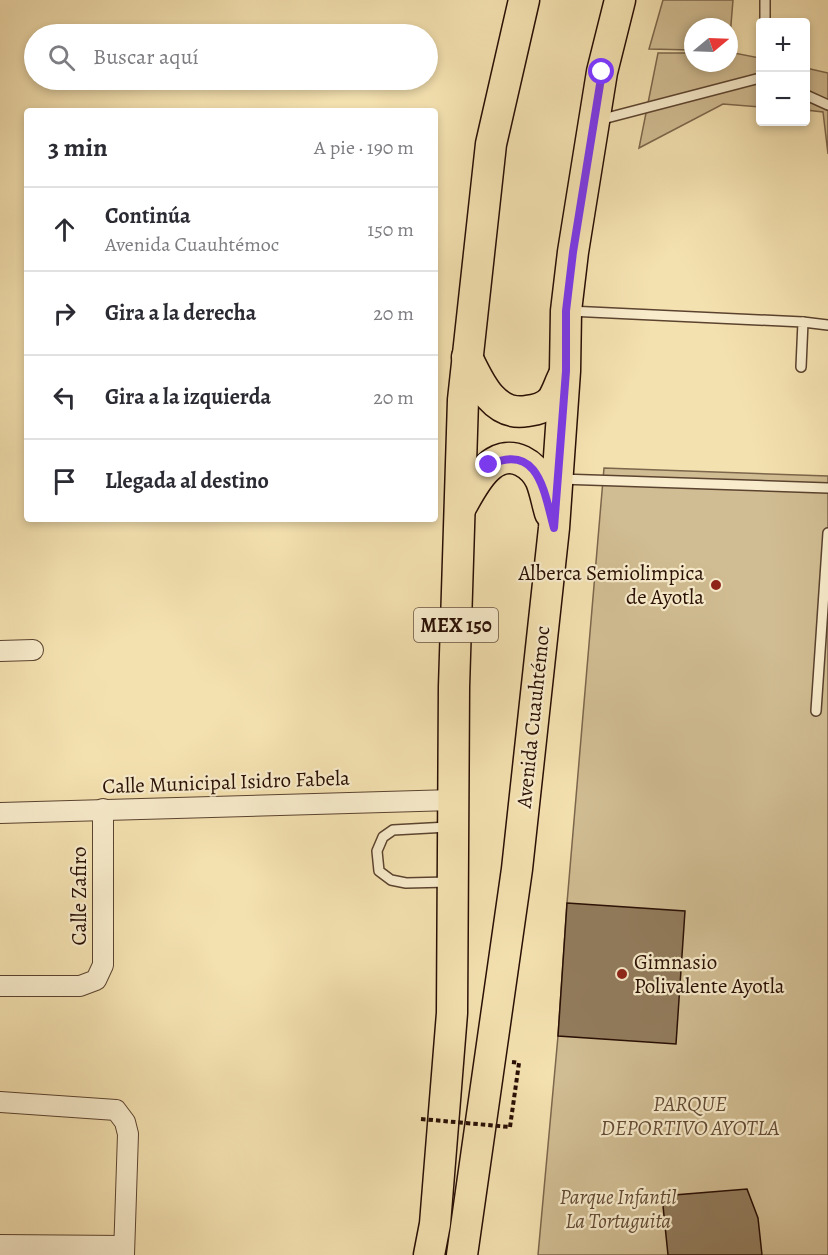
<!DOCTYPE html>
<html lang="es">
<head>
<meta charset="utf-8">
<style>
  body { margin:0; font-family:Alegreya,serif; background:#f2f2f3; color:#2b2b33 }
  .controls { position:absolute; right:18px; top:18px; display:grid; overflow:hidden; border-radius:6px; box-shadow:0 3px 9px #0003 }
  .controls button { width:54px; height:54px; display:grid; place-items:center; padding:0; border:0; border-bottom:2px solid #e1e1e2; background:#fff; color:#2b2b33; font:30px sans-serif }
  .compass { position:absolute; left:684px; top:18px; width:54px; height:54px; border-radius:50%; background:#fff; box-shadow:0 3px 9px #0003; rotate:71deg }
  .stop { position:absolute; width:18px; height:18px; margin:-14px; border:4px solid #7c3aed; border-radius:50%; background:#fff }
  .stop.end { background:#7c3aed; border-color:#fff; box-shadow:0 2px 6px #0008 }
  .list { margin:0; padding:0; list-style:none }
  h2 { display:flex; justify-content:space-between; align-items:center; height:78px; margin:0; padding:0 24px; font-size:26px }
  h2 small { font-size:20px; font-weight:400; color:#7c7c81 }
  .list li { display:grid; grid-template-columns:39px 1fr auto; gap:18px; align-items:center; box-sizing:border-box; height:84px; padding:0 24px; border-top:2px solid #e1e1e2 }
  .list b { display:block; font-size:22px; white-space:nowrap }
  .list p { margin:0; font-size:20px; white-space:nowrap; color:#7c7c81 }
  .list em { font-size:20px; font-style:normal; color:#7c7c81 }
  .icon { flex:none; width:33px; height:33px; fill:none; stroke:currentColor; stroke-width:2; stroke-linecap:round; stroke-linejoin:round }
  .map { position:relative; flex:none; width:828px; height:1255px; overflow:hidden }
  .search { position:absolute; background:#fff; box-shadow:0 3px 9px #0003; left:24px; top:24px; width:414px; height:66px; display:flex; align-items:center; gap:15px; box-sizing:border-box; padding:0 21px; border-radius:33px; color:#7c7c81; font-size:22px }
  .panel { position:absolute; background:#fff; box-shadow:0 3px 9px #0003; left:24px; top:108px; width:414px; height:414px; border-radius:6px }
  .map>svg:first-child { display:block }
  .green { fill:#d1bd93; stroke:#7c664c; stroke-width:1.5 }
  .building { fill:#927c5d; stroke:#280e04; stroke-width:1.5 }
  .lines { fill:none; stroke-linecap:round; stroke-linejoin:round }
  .lane-casing { stroke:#5b432f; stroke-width:12 }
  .street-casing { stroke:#5b432f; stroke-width:22 }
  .primary-casing { stroke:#280e04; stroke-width:33 }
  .path { stroke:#280e04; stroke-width:4; stroke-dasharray:4.5 3; stroke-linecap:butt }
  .lane { stroke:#f8eccc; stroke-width:9 }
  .street { stroke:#f8eccc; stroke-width:20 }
  .primary { stroke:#f4e1b0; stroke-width:30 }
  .path-bridge { stroke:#280e04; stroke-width:4; stroke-dasharray:4.5 3; stroke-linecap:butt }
  .route { stroke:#7c3aed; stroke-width:8 }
  .poi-dot { fill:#8f2418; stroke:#f8eccc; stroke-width:2 }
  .labels { text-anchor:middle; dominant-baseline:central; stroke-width:4.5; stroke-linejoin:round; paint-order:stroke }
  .shield { fill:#f8eccc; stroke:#665140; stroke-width:1.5 }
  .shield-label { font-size:20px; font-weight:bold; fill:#280e04 }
  .poi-label { font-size:21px; fill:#280e04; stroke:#f8eccc; text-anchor:end }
  .street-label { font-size:21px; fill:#280e04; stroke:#f8eccc }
  .park-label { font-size:21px; font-style:italic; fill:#634b36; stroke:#f8eccc }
</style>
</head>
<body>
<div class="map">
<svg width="828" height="1255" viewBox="0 0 828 1255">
  <rect width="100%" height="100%" fill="#f4e1b0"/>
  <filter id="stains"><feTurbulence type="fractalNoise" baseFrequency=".00333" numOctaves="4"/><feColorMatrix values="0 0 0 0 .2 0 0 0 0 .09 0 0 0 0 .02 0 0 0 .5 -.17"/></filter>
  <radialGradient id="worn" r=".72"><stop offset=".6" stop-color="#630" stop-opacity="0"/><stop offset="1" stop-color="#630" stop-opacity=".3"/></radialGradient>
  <!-- green -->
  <g class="green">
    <path d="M663 0H733L729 49V27H693V50L649 49Z"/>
    <path d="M729 52 760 58V107L723 104 639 148 658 53H693V63H729Z"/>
    <path d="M806 68 828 73V154L823 112 806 110Z"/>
    <path d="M604 468 828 476V1255H538L558 1036 567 903Z"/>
  </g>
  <!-- building -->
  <g class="building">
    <path d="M567 903 685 911 676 1044 558 1036Z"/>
    <path d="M747 1189 758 1218 762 1255H668L662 1196Z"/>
  </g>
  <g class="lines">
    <defs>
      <g id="lane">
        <path d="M765 22V0"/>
        <path d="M806 95 828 105"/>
        <path d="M599 120 760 78"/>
        <path d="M569 311 803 322 801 367"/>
        <path d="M803 322 828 325"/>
        <path d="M560 479 828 488"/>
        <path d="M816 711 828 533"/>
        <path d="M448 827 393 830 383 837 377 851 379 871 391 880 406 883 449 882"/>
      </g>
      <g id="street">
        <path d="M0 651 33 650"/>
        <path d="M0 813 453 800"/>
        <path d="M0 986H80L96 980 103 965V809"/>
        <path d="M0 1102 116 1110 125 1122 128 1134 124 1255"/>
        <path d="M0 1245 124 1246"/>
      </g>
      <g id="primary">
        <path d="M467 357C479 382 494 417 527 411 536 410 546 407 552 400 557 393 560 382 564 375"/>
        <path d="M461 507C473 486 491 447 522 461 530 465 537 472 541 481 545 491 547 503 550 513"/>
        <path d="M429 1255 435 1224 452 1013 454 687 463 400 491 144 524 0"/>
        <path d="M462 1255 517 869 554 528 565 371 566 311 573 252 602 72 620 0"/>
      </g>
    </defs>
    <!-- lane casing -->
    <use href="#lane" class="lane-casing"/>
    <!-- street casing -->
    <use href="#street" class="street-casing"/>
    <!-- primary casing -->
    <use href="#primary" class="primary-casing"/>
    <!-- path -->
    <path class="path" d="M510 1127 519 1063 512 1062"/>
    <!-- lane -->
    <use href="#lane" class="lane"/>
    <!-- street -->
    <use href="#street" class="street"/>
    <!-- primary -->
    <use href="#primary" class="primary"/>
    <!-- path-bridge -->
    <path class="path-bridge" d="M421 1119 510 1127"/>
  </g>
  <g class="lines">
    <!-- route -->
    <path class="route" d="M489 465C539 442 544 492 554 528L566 371V311L573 252 602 72"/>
  </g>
  <!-- markers -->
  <g class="poi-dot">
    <circle cx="716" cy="585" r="6"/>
    <circle cx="622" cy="974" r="6"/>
  </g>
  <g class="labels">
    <!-- shield labels -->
    <rect class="shield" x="414" y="608" width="84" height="34" rx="4.5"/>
    <g class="shield-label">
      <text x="456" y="625">MEX 150</text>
    </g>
    <!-- poi labels -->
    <g class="poi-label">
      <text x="704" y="573">Alberca Semiolimpica<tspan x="704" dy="24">de Ayotla</tspan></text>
      <text x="634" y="962" text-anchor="start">Gimnasio<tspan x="634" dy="24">Polivalente Ayotla</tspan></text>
    </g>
    <!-- street labels -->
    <g class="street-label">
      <text transform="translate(533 717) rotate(-84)">Avenida Cuauhtémoc</text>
      <text transform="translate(226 782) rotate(-2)">Calle Municipal Isidro Fabela</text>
      <text transform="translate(79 896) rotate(-90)">Calle Zafiro</text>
    </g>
    <!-- park labels -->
    <g class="park-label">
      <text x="690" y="1104">PARQUE<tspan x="690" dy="24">DEPORTIVO AYOTLA</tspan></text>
      <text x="618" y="1197">Parque Infantil<tspan x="618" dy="24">La Tortuguita</tspan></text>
    </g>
  </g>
  <rect width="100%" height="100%" filter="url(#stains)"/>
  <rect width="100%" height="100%" fill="url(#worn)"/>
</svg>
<div class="controls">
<button>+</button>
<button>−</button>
</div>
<svg class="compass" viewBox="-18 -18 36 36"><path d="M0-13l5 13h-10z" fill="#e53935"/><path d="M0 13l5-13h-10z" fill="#7c7c81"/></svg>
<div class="stop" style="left:602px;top:72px"></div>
<div class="stop end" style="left:489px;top:465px"></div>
<div class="search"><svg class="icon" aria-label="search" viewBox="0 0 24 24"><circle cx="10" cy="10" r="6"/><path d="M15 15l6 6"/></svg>Buscar aquí</div>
<section class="panel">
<h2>3 min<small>A pie · 190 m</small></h2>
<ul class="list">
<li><svg class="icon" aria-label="ahead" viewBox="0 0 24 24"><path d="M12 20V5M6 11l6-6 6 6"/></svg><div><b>Continúa</b><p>Avenida Cuauhtémoc</p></div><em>150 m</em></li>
<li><svg class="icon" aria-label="right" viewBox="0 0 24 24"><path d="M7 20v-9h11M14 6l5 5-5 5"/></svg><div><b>Gira a la derecha</b></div><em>20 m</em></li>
<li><svg class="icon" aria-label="left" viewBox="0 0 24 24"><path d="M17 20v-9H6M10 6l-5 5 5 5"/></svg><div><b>Gira a la izquierda</b></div><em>20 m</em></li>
<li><svg class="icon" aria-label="arrive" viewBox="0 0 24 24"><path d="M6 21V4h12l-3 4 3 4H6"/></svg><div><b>Llegada al destino</b></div></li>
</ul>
</section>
</div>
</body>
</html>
